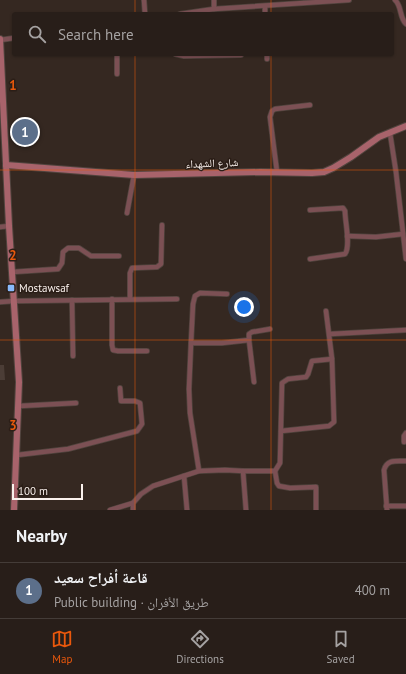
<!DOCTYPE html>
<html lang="en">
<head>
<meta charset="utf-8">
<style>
  body { margin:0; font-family:"PT Sans","Noto Naskh Arabic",sans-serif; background:#342b26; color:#f1f3f6 }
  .scale { position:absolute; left:12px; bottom:10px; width:71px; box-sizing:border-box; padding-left:4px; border:2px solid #faf1ed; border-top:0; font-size:11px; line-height:14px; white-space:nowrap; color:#faf1ed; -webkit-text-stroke:3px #2b1e17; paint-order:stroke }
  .you { position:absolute; left:244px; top:307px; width:14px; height:14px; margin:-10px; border:3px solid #fff; border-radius:50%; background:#1a73e8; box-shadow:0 0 0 6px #1a73e833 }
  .badge { display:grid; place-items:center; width:26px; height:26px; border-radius:50%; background:#ea580c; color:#fff; font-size:13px; font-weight:700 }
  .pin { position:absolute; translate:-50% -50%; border:2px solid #fff; box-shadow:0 1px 4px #0006 }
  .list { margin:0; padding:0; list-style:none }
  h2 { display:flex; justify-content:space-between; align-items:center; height:52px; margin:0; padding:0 16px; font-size:17px }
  h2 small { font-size:13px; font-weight:400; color:#a5a2a2 }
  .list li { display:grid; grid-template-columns:26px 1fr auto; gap:12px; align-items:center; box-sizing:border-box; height:56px; padding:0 16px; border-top:1px solid #443c38 }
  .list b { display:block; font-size:15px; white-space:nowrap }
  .list p { margin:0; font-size:13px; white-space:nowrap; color:#a5a2a2 }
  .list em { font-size:13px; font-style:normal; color:#a5a2a2 }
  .icon { flex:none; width:22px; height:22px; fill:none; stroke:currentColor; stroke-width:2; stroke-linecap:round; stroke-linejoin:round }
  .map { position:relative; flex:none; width:406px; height:510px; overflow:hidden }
  .search { position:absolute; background:#281e19; box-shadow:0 1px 3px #0004; left:12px; right:12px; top:12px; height:44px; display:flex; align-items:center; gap:10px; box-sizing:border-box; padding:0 14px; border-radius:4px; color:#a5a2a2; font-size:15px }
  .sheet { height:108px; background:#281e19 }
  nav { display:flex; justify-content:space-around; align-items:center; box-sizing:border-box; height:56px; border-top:1px solid #443c38; background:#281e19; font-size:11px; color:#a5a2a2 }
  nav a { display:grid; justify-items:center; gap:2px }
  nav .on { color:#ea580c }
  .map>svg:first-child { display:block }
  .building { fill:#4b3d36 }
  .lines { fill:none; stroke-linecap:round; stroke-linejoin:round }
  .street-casing { stroke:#51443e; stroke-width:6 }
  .secondary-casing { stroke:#51443e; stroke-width:8 }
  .street { stroke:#7c5054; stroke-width:4.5 }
  .secondary { stroke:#a8636b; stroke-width:6 }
  .grid { fill:none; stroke:#e8590c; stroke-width:1; stroke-opacity:0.55 }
  .poi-dot { fill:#89bafc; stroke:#2b1e17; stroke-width:1.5 }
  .labels { text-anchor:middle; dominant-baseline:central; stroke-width:3; stroke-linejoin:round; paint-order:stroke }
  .street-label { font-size:11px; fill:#faf1ed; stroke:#2b1e17 }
  .poi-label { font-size:11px; fill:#faf1ed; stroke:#2b1e17; text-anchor:start }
  .grid-label { font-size:13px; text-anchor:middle; font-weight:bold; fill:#e8590c; stroke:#2b1e17; stroke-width:3; stroke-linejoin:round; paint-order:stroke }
</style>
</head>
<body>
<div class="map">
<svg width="406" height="510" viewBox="0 0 406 510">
  <rect width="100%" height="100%" fill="#352821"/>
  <!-- building -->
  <path class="building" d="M0 365H4L5 380H0Z"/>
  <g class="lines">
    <defs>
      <g id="street">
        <path d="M144 0 145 14"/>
        <path d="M395 0C402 6 399 17 406 24"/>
        <path d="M265 6V14"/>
        <path d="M214 9V0"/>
        <path d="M180 14 214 9 349 0"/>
        <path d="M0 40 14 38"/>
        <path d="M175 54 184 56 241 55"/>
        <path d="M267 54V59"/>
        <path d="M117 74V54"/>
        <path d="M390 133 396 172 406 259"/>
        <path d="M277 172 270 117 272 111 275 109 310 105"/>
        <path d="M310 210 343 208 345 211C345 222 351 246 345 254L310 259"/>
        <path d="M127 213 134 175"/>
        <path d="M0 227 9 226"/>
        <path d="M347 236 376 237 403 234"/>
        <path d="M12 272 58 269 62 263 63 252 68 248H79L91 256H119"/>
        <path d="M112 299V345L113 350 118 351H147"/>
        <path d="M130 299V273L132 268 157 267 161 264 162 225"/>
        <path d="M72 300 73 356"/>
        <path d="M0 302 14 301 177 299"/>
        <path d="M330 334 406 330"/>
        <path d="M249 340 254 382"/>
        <path d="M191 343 193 304 195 296 200 293 227 294"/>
        <path d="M19 406 76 403"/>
        <path d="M281 431 329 426 334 422 332 359 326 311"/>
        <path d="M404 442V436L406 433"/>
        <path d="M17 455 68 449 137 431 142 424 140 403 135 401H121L120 388"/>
        <path d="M199 471 190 413 189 389 191 343H222L249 340V334L252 332 270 329"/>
        <path d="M275 471 280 463 282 383 288 379 306 377 308 374 312 361 332 359"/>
        <path d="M184 476 187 510"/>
        <path d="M133 503V510"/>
        <path d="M386 506H406"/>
        <path d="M110 510 133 503 141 494 153 486 199 471 225 470 243 471"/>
        <path d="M246 510 243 471H275L277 483 279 486 290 488 316 487V510"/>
        <path d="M387 510 384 470C387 459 396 461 406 461"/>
      </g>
      <g id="secondary">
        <path d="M0 39 9 226 19 382 14 510"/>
        <path d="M6 165 134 175 260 172 312 173 324 172 333 168 351 157 379 137 406 126"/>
      </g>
    </defs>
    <!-- street casing -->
    <use href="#street" class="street-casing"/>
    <!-- secondary casing -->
    <use href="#secondary" class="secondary-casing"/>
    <!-- street -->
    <use href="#street" class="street"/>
    <!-- secondary -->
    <use href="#secondary" class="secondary"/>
  </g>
  <!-- grid -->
  <path class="grid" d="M135 0V14M271 0V14M135 54V510M271 54V510M0 170H406M0 340H406"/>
  <!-- markers -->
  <rect class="poi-dot" x="7" y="284" width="8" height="8" rx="2"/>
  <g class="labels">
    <!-- street labels -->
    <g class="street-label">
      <text transform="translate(212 163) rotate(-2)">شارع الشهداء</text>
    </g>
    <!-- poi labels -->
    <g class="poi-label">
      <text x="19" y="288">Mostawsaf</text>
    </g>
  </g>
  <g class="grid-label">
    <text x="13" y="90">1</text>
    <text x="13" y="260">2</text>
    <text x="13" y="430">3</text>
  </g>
</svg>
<div class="scale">100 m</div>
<div class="you"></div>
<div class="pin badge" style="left:25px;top:132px;background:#5c6f8a">1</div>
<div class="search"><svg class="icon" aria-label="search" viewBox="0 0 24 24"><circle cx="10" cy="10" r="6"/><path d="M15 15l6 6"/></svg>Search here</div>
</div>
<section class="sheet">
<h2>Nearby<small></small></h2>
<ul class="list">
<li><span class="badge" style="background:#5c6f8a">1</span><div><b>قاعة أفراح سعيد</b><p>Public building · طريق الأفران</p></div><em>400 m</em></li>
</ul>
</section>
<nav>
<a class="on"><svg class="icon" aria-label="map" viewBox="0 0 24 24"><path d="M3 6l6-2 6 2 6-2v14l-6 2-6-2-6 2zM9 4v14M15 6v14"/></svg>Map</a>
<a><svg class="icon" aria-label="directions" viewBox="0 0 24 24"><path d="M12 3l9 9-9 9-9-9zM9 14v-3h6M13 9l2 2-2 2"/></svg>Directions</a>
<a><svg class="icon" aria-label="saved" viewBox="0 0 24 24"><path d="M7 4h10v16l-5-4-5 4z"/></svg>Saved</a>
</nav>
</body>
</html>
